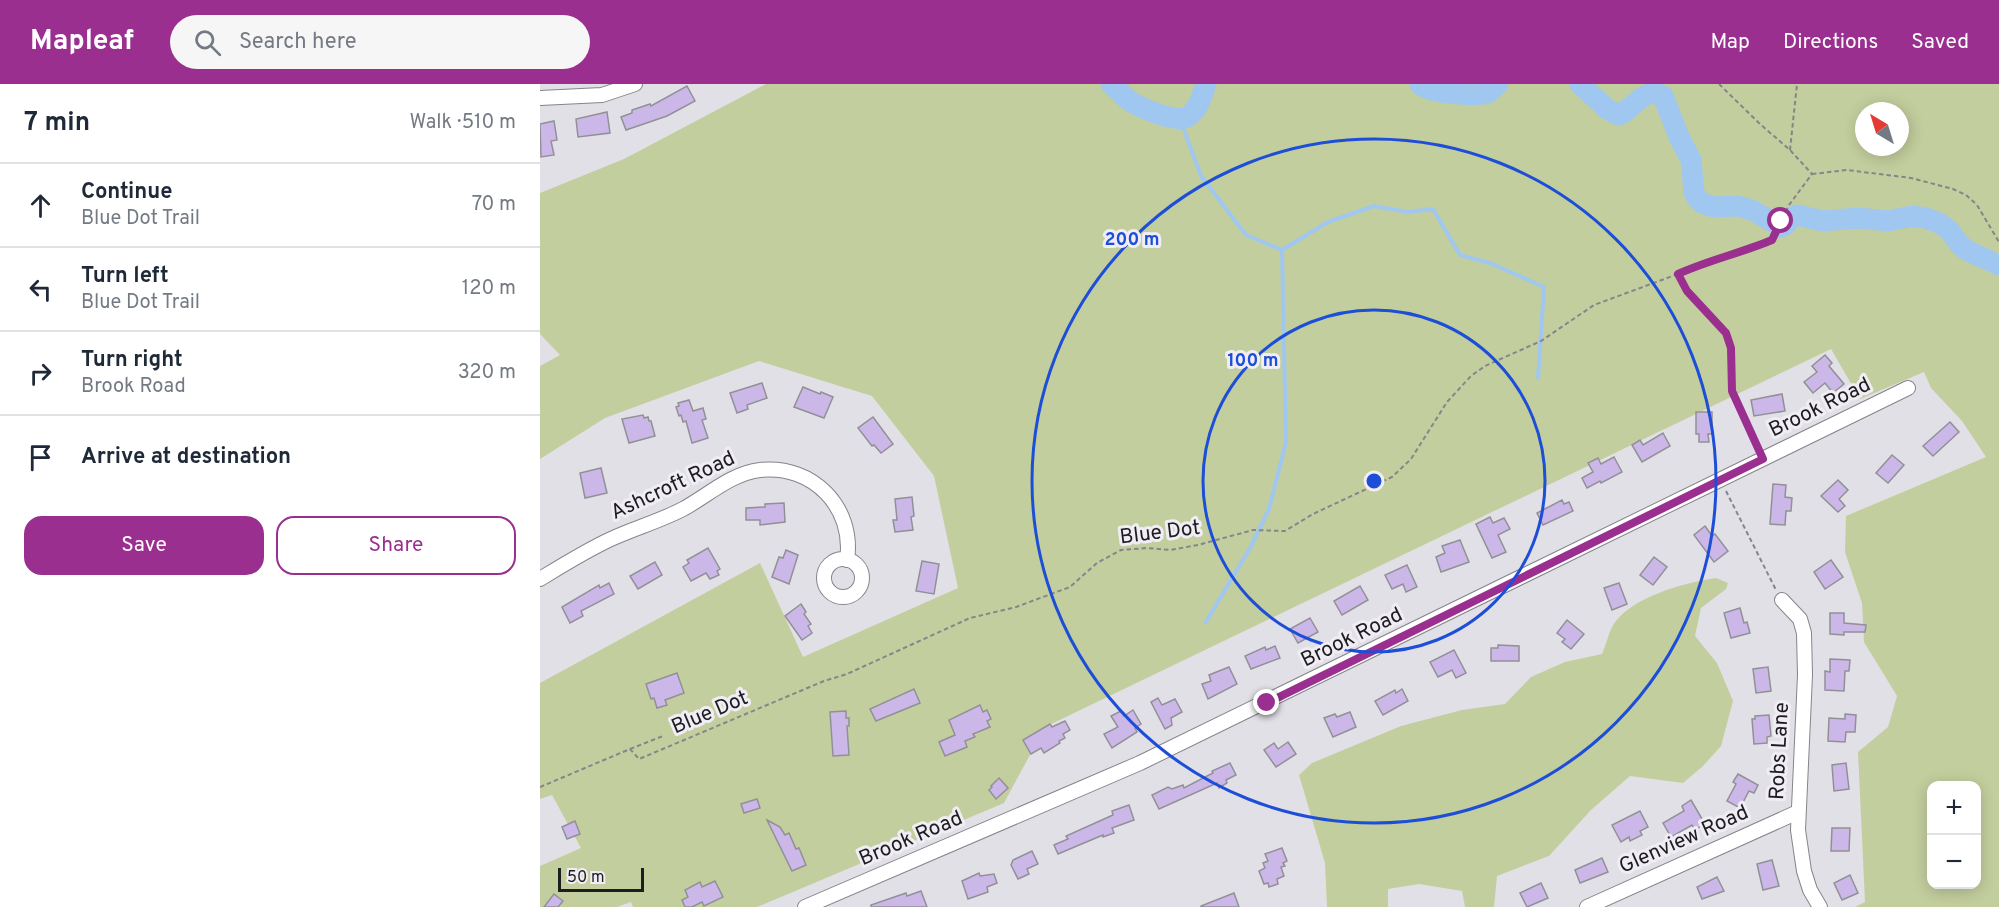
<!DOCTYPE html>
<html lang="en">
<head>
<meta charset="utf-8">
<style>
  body { margin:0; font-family:Overpass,sans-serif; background:#f6f6f7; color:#1f2937 }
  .controls { position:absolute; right:18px; bottom:18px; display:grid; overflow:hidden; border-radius:12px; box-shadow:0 3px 15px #0003 }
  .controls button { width:54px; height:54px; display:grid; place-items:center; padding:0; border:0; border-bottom:2px solid #e0e1e3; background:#fff; color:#1f2937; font:30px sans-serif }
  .compass { position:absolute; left:1315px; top:18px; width:54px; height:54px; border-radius:50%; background:#fff; box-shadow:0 3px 15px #0003; rotate:322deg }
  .scale { position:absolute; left:18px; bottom:15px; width:86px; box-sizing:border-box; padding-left:6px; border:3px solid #1d1c1f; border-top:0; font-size:16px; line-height:21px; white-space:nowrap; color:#1d1c1f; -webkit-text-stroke:4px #f0edf4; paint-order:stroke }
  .stop { position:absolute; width:18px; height:18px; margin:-14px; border:4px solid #9a2f90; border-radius:50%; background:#fff }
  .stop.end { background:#9a2f90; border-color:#fff; box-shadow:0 2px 6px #0008 }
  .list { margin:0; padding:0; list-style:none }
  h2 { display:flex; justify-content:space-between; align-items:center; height:78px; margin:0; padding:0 24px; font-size:26px }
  h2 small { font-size:20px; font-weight:400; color:#747a83 }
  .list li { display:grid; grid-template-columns:39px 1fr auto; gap:18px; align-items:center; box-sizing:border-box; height:84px; padding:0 24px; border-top:2px solid #e0e1e3 }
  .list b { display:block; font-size:22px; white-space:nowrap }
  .list p { margin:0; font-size:20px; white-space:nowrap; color:#747a83 }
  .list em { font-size:20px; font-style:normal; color:#747a83 }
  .actions { display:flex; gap:12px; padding:18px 24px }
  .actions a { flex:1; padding:14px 0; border:2px solid #9a2f90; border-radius:18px; text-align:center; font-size:21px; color:#9a2f90 }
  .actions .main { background:#9a2f90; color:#fff }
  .icon { flex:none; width:33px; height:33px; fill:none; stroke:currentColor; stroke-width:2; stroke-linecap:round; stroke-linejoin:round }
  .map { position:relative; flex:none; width:1459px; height:823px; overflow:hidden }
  header { display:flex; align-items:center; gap:36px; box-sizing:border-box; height:84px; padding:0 30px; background:#9a2f90; color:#fff }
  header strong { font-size:28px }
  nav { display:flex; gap:33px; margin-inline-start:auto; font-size:21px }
  .search { width:420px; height:54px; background:#f6f6f7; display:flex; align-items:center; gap:15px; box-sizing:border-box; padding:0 21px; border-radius:33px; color:#747a83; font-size:22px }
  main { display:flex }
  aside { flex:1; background:#fff }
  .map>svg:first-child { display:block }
  .green { fill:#c3ce9e; fill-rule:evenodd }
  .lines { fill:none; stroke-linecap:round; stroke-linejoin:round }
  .stream { stroke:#a0c7ef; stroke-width:4 }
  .river { stroke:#a0c7ef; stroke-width:21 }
  .building { fill:#cbb8e9; stroke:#929097; stroke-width:1.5 }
  .minor-casing { stroke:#86848b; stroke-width:16 }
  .path { stroke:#86858a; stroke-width:2; stroke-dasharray:4.5 3; stroke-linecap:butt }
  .minor { stroke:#fff; stroke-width:14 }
  .route { stroke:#9a2f90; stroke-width:8 }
  .ring { fill:none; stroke:#1d4ed8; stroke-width:3 }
  .labels { text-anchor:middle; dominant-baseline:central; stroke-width:6; stroke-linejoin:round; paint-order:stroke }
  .street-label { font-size:21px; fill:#1d1c1f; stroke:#f0edf4 }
  .centre { fill:#1d4ed8; stroke:#f0edf4; stroke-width:3 }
  .ring-label { font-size:18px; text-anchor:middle; font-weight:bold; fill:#1d4ed8; stroke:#f0edf4; stroke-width:6; stroke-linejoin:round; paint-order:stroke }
</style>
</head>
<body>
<header>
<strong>Mapleaf</strong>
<div class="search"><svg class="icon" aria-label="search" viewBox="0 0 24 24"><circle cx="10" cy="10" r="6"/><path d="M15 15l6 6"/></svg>Search here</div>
<nav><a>Map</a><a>Directions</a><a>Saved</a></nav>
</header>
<main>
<aside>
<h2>7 min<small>Walk · 510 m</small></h2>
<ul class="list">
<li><svg class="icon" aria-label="ahead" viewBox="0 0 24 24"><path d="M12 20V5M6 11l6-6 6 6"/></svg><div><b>Continue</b><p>Blue Dot Trail</p></div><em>70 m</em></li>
<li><svg class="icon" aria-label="left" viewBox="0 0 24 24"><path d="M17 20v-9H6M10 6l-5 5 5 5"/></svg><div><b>Turn left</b><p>Blue Dot Trail</p></div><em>120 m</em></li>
<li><svg class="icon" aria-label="right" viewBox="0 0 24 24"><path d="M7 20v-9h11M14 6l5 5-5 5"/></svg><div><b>Turn right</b><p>Brook Road</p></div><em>320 m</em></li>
<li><svg class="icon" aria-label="arrive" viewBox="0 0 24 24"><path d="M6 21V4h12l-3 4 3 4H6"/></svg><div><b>Arrive at destination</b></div></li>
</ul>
<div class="actions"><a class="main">Save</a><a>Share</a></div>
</aside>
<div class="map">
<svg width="1459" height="823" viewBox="0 0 1459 823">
  <rect width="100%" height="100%" fill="#e2e0e7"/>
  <!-- green -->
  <g class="green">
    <path d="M226 0H1459V823H1315L1325 818 1318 668 1348 643 1357 612 1324 558 1322 519 1305 468 1306 432 1446 373 1422 337 1391 304 1384 288 1320 315 1291 265 505 643 464 719 217 823H93L91 818 77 823H0V782L41 764 12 711 0 715V599L220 479 263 573 418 504 394 392 332 312 219 277 65 334 0 375V282L20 271 0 250V109L84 75ZM1324 27H1360V63H1324ZM1392 702H1436V800H1392Z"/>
    <path d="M1176 494 1188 499 1186 505 1161 524 1155 552 1177 579 1193 617 1181 662 1163 682 1143 699 1090 692 1051 726 1009 772 957 792 954 823H925L922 807 879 800 848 805V823H787L785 779 759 691 772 679 861 642 922 626 965 620 991 593 1025 578 1062 570C1066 561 1068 551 1072 543 1089 513 1144 499 1176 494Z"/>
  </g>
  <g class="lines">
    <!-- stream -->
    <g class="stream">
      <path d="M640 35 661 92 706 151 742 166 746 358 729 425 710 464 666 538"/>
      <path d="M742 166 788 138 834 122 868 128 893 125 920 171 950 179 1004 203 998 294"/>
    </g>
    <!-- river -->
    <g class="river">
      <path d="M571 0C578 6 585 14 593 19 604 25 636 39 647 33 659 26 662 11 666 0"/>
      <path d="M880 0C888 9 935 13 947 9 951 7 955 3 958 0"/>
      <path d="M1040 0 1067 25 1079 31C1095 24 1103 2 1123 12L1139 53 1151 76 1154 108 1157 114 1162 119 1174 123 1197 122 1212 126 1241 143C1249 141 1250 132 1257 131L1283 137 1318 134 1348 137 1372 132 1386 134 1401 140 1410 147 1420 161 1428 167 1459 181"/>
    </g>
  </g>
  <!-- building -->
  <g class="building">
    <path d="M147 2 155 17 127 32 86 46 81 33 92 29V26L110 20 111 22Z"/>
    <path d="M67 28 70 49 38 53 36 35Z"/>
    <path d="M14 37 17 56 11 57 14 71 1 73 0 40Z"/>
    <path d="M1285 271 1292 279 1289 282 1304 300 1293 309 1285 299 1273 309 1264 298 1277 288 1272 282Z"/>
    <path d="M222 299 227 314 207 321 208 325 197 329 190 309Z"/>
    <path d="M263 303 280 310 281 308 293 313 284 334 254 323Z"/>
    <path d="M1242 310 1245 327 1214 332 1211 316Z"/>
    <path d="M149 316 153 327 163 324 166 335 162 336 168 354 152 359 146 337 143 338 141 331 139 332 136 323 139 322 138 319Z"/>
    <path d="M1156 328H1172V350H1168L1169 358H1159V350H1156Z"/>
    <path d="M103 331 104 334 108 333 109 337H111L115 352 89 359 82 335Z"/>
    <path d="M333 333 353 360 341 369 334 361 332 362 318 344Z"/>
    <path d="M1410 338 1419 348 1393 372 1383 362Z"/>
    <path d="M1123 349 1130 362 1102 378 1092 361 1100 356 1103 361Z"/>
    <path d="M1352 371 1364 381 1348 399 1336 389Z"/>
    <path d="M1074 373 1082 388 1061 399 1060 397 1047 404 1042 394 1053 388 1048 379 1058 374 1061 380Z"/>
    <path d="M61 384 67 409 45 414 40 389Z"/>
    <path d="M1298 396 1308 406 1299 415 1305 422 1298 428 1281 412Z"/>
    <path d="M1233 400 1246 401 1245 413 1252 414 1251 427H1246L1245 441 1230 440Z"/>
    <path d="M372 413 374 432 371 433 373 446 355 448 353 436H357L355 415Z"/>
    <path d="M1022 416 1024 420 1029 418 1033 427 1003 441 997 429Z"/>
    <path d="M244 419 245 438 220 441V436H206V424L225 423V420Z"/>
    <path d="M950 433 953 439 964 434 970 445 958 451 966 468 952 474 936 440Z"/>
    <path d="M1165 442 1172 452 1175 450 1188 467 1174 478 1154 451Z"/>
    <path d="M920 456 929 478 901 488 896 473 905 469 902 462Z"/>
    <path d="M168 464 180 485 177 487 179 491 170 495 166 489 151 497 143 483 149 479 147 476Z"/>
    <path d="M246 466 258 471 249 500 232 493 239 473 243 474Z"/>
    <path d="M1114 473 1127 483 1113 501 1100 491Z"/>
    <path d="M1291 476 1303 493 1285 505 1274 488Z"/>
    <path d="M382 477 399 480 394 510 376 507Z"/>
    <path d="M115 478 122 491 98 505 90 492Z"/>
    <path d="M867 481 877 503 866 508 863 500 852 505 845 491Z"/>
    <path d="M69 499 74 510 41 527 43 532 30 539 22 523 59 501 60 504Z"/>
    <path d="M1079 499 1087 520 1072 526 1064 504Z"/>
    <path d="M820 502 828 516 802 531 794 517Z"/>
    <path d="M261 520 266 528 264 530 271 540 268 542 272 549 262 556 245 532Z"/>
    <path d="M1200 524 1204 539 1207 538 1210 549 1191 554 1184 529Z"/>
    <path d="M1290 529H1304V539L1326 541 1325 548H1304V551L1290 550Z"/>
    <path d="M770 534 778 548 758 559 750 545Z"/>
    <path d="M1027 536 1044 550 1031 565 1022 558 1025 555 1017 549Z"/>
    <path d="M958 561 979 562V577H951V564H958Z"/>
    <path d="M735 562 740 574 711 585 705 572 725 563 726 566Z"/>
    <path d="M914 566 926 589 916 594 912 586 898 593 890 578Z"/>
    <path d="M1290 575 1310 576 1309 587H1305L1304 607 1285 606V587L1290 588Z"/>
    <path d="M689 583 697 600 668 615 662 600 671 597 669 591Z"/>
    <path d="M1228 583 1231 607 1216 609 1213 585Z"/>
    <path d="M137 589 144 609 125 616 127 621 117 624 114 614 111 615 106 600Z"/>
    <path d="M374 605 380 619 336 637 330 625Z"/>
    <path d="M862 605 868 617 843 631 835 617 855 606 856 609Z"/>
    <path d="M618 614 622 621 635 615 642 628 631 634 632 641 625 645 611 618Z"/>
    <path d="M440 621 443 628 447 626 451 635 447 637 450 643 433 650 435 653 425 657 427 663 405 672 399 658 415 651 409 636Z"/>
    <path d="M593 626 601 640 595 644 597 648 572 664 564 650 578 643 571 632 581 627 584 632Z"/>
    <path d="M306 627V634H309V642H307L309 671 293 672 290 628Z"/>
    <path d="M810 628 816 643 793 653 784 634 795 630 797 633Z"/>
    <path d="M1305 630 1316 631 1315 648H1306L1305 658 1288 657 1289 634 1305 635Z"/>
    <path d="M1229 631 1231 652 1227 653V659L1214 660 1212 635H1215V632Z"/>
    <path d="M525 637 530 646 523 650 525 654 519 657 520 659 504 669 501 664 491 670 483 656 510 640 512 643Z"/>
    <path d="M748 658 756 670 736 683 724 666 734 659 738 665Z"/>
    <path d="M690 679 696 691 686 696 687 699 679 704 677 699 619 725 612 711 628 703 632 705 643 701 644 704 673 689 672 687Z"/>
    <path d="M1306 679 1309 705 1294 707 1292 681Z"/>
    <path d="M1198 690 1218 701 1214 709 1209 707 1200 724 1187 717 1196 700 1193 698Z"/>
    <path d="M459 694 468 704 456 715 449 706 452 703 451 702Z"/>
    <path d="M217 715 220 724 204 729 201 720Z"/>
    <path d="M1151 716 1165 740 1155 746 1152 741 1131 753 1123 739 1144 727 1142 722Z"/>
    <path d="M589 721 594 736 572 744 574 749 563 753V751L518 770 514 761 528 755 526 752 573 731 572 727Z"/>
    <path d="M1100 727 1108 743 1100 747 1102 751 1090 757 1089 753 1081 758 1072 741Z"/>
    <path d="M227 736 240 743 245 751 249 749 256 765 259 764 266 781 252 787Z"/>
    <path d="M35 737 40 750 27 755 22 743Z"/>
    <path d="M1292 744H1310L1309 767H1291Z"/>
    <path d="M742 764 747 777 743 779 745 782 741 783 744 792 737 795 738 800 729 803 728 799 724 800 719 787 725 784 723 779 728 777 725 770Z"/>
    <path d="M492 767 498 780 487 785 489 790 478 795 471 781 473 776Z"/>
    <path d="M1062 774 1068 788 1040 799 1035 786Z"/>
    <path d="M1232 776 1239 802 1223 806 1217 780Z"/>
    <path d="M439 789 440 792 454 790 457 799 447 803 448 808 428 815 422 797Z"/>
    <path d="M1310 791 1318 809 1302 816 1294 799Z"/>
    <path d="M1177 793 1184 807 1162 815 1157 803Z"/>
    <path d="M175 797 183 813 164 822 162 818 152 823H145L142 816 148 813 145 806 160 798 162 803Z"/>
    <path d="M1001 799 1008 814 987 823 980 809Z"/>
    <path d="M381 807 387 823H331V821L366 809 367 812Z"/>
    <path d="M694 809 699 823H661V822Z"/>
    <path d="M14 810 23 817 18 823H4Z"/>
  </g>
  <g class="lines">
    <defs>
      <g id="minor">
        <path d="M0 14 62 11 95 0"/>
        <circle cx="303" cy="494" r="19"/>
        <path d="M0 495C23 481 47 466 71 455 95 444 120 437 143 425 167 412 192 389 220 386 273 380 315 424 307 476"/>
        <path d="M1242 516 1260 535 1264 549 1265 591 1258 746 1264 787 1270 806 1280 823"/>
        <path d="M265 823 600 679 1368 304"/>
        <path d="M1047 823 1258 728"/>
      </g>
    </defs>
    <!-- minor casing -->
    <use href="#minor" class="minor-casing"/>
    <!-- path -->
    <g class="path">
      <path d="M1179 0 1220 40 1250 66 1272 90"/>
      <path d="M1250 66 1257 0"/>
      <path d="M1272 90 1307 86 1371 94 1413 105 1426 111 1437 121 1459 158"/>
      <path d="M1218 365 1192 307 1191 264 1186 249 1147 206 1138 190C1169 176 1201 170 1232 156L1249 121 1272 90"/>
      <path d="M1186 407 1236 506"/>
      <path d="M90 665 123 652"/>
      <path d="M0 703 90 665 99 675 284 597 307 590 430 534 476 523 530 503 557 479 581 466 607 464 630 466 658 461 713 446 745 447 773 430 852 393 871 375 907 318 931 292 945 282 1001 257 1054 221 1138 190"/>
    </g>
    <!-- minor -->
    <use href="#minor" class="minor"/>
  </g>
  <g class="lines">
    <!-- route -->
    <path class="route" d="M727 619 1223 375 1192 307 1191 264 1186 249 1147 207 1138 190C1169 176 1201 169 1232 156L1241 137"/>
  </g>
  <!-- distance rings -->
  <g class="ring">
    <circle cx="834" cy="397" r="171"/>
    <circle cx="834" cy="397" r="342"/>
  </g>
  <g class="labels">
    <!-- street labels -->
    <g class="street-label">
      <text transform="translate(1280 324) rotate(-26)">Brook Road</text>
      <text transform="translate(133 402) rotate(-25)">Ashcroft Road</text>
      <text transform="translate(620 449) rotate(-7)">Blue Dot</text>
      <text transform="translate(812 554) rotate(-26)">Brook Road</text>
      <text transform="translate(170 629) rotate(-23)">Blue Dot</text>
      <text transform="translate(1240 667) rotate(-87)">Robs Lane</text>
      <text transform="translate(371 755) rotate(-23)">Brook Road</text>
      <text transform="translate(1144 756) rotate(-24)">Glenview Road</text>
    </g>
  </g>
  <circle cx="834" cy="397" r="9" class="centre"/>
  <g class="ring-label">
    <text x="592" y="161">200 m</text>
    <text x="713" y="282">100 m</text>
  </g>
</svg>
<div class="controls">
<button>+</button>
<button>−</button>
</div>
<svg class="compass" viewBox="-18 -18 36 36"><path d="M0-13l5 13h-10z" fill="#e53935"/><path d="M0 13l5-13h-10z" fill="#747a83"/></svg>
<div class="scale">50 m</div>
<div class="stop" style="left:1241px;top:137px"></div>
<div class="stop end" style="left:727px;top:619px"></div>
</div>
</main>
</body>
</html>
